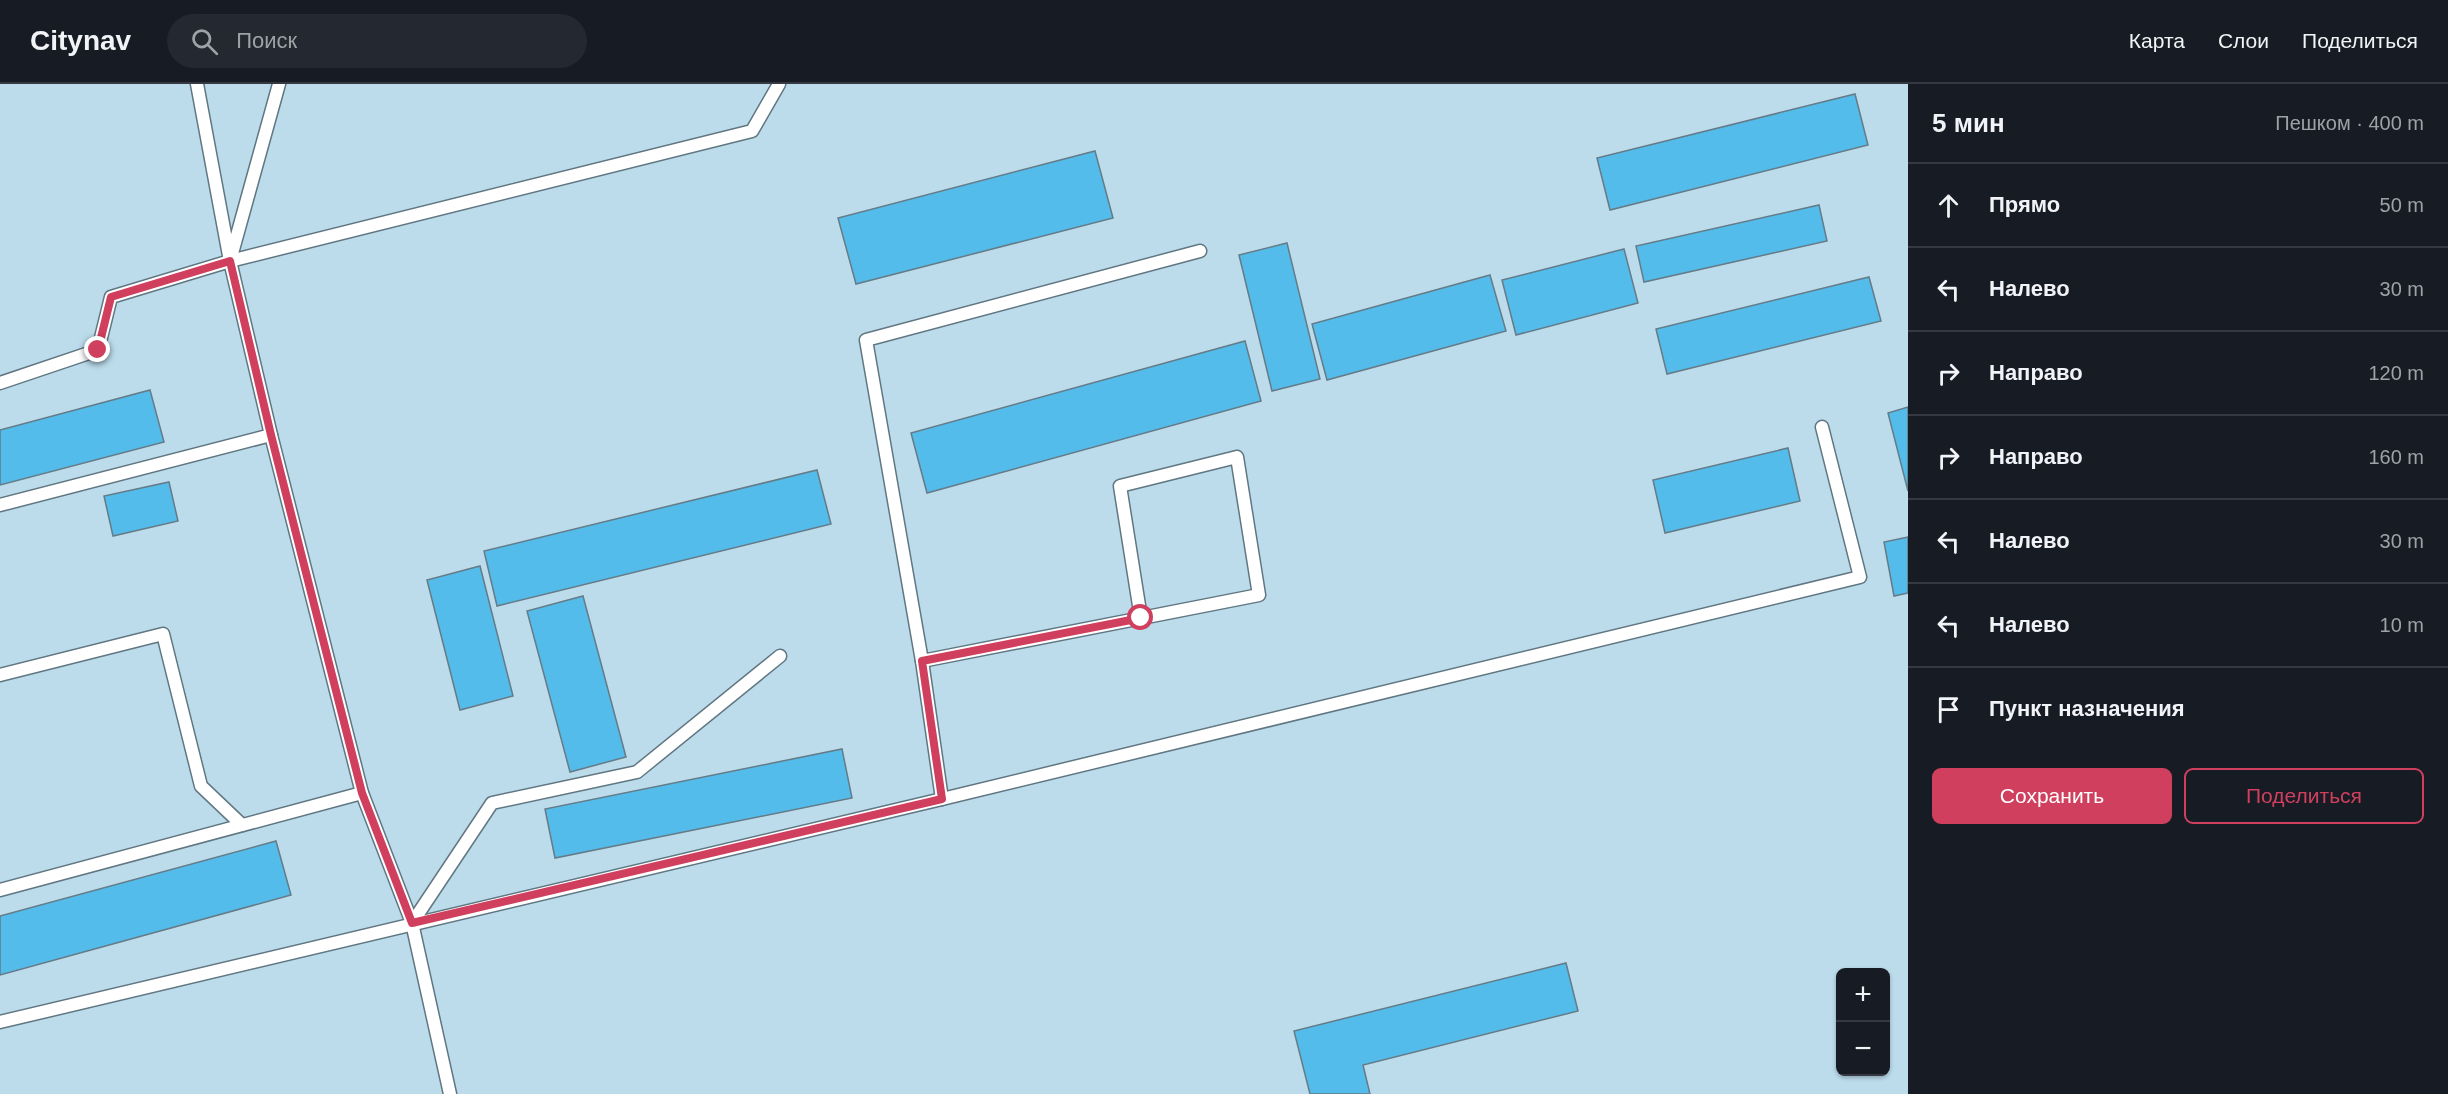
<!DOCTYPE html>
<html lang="ru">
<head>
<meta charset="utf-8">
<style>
  body { margin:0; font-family:Helvetica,sans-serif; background:#242831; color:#f1f3f6 }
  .controls { position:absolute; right:18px; bottom:18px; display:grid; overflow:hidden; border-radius:9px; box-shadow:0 2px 4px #0004 }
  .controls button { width:54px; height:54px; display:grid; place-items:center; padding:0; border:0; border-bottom:2px solid #363941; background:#171b24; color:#f1f3f6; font:30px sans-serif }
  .stop { position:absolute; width:18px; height:18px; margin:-14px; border:4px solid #d0405e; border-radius:50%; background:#fff }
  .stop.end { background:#d0405e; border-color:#fff; box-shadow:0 2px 6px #0008 }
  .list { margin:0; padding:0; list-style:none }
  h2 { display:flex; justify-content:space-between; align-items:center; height:78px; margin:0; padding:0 24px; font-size:26px }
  h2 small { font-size:20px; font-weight:400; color:#9ea1a6 }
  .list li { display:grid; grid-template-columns:39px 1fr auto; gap:18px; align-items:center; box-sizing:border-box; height:84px; padding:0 24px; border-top:2px solid #363941 }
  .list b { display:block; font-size:22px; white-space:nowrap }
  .list em { font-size:20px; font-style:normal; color:#9ea1a6 }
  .actions { display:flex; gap:12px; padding:18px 24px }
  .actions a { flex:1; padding:14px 0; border:2px solid #d0405e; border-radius:9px; text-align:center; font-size:21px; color:#d0405e }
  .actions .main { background:#d0405e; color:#fff }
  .icon { flex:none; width:33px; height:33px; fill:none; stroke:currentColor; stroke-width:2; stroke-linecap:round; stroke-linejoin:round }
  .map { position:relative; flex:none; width:1908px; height:1010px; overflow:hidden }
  header { display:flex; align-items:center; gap:36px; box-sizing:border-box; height:84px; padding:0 30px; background:#171b24; border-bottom:2px solid #363941 }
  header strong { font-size:28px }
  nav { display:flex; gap:33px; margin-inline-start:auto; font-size:21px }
  .search { width:420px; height:54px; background:#242831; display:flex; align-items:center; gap:15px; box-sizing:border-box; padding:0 21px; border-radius:33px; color:#9ea1a6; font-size:22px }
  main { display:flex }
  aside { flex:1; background:#171b24 }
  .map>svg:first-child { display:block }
  .built { fill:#bcdcec; fill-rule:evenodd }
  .building { fill:#53bcea; stroke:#657b87; stroke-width:1.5 }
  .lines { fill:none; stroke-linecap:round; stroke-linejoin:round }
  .service-casing { stroke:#607782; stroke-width:15 }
  .service { stroke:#fff; stroke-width:12 }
  .route { stroke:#d0405e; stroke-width:8 }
</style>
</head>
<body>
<header>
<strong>Citynav</strong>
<div class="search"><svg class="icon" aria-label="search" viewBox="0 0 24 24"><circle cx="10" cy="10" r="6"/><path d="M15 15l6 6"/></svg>Поиск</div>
<nav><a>Карта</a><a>Слои</a><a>Поделиться</a></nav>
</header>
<main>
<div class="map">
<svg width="1908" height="1010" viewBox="0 0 1908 1010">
  <rect width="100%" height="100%" fill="#cfe8f5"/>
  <!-- built -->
  <path class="built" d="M0 0H1908V1010H0ZM1840 888H1886V988H1840Z"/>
  <!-- building -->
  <g class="building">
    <path d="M1855 10 1868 61 1610 126 1597 74Z"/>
    <path d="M1095 67 1113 134 856 200 838 134Z"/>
    <path d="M1819 121 1827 157 1644 198 1636 162Z"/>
    <path d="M1287 159 1320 295 1272 307 1239 171Z"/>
    <path d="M1624 165 1638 219 1516 251 1502 196Z"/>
    <path d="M1490 191 1506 247 1327 296 1312 240Z"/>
    <path d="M1869 193 1881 237 1667 290 1656 245Z"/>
    <path d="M1245 257 1261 317 927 409 911 349Z"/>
    <path d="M150 306 164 358 0 401V346Z"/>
    <path d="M1908 323V407L1888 329Z"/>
    <path d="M1788 364 1800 417 1665 449 1653 396Z"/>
    <path d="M817 386 831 440 497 522 484 467Z"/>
    <path d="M169 398 178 437 113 452 104 412Z"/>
    <path d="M1908 453V509L1894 512 1884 458Z"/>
    <path d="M480 482 513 612 460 626 427 496Z"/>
    <path d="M583 512 626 673 570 688 527 527Z"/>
    <path d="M842 665 852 714 555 774 545 725Z"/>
    <path d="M276 757 291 811 0 891V832Z"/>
    <path d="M1566 879 1578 927 1363 981 1370 1010H1310L1294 947Z"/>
  </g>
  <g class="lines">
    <defs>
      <g id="service">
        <path d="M197 0 230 177 271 351 362 709 412 839 450 1010"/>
        <path d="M231 173 279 0"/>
        <path d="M0 299 98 266 111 213 230 177 752 47 779 0"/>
        <path d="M0 421 271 351"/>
        <path d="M922 577 1259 511 1237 373 1120 402 1141 534"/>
        <path d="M0 591 163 550 201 702 242 741"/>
        <path d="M942 715 922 577 866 256 1200 167"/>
        <path d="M0 806 362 709"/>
        <path d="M412 839 492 719 637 688 780 572"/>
        <path d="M0 938 942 715 1860 493 1822 343"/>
      </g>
    </defs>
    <!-- service casing -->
    <use href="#service" class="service-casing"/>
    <!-- service -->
    <use href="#service" class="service"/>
  </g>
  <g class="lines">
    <!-- route -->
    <path class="route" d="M98 266 111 213 230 177 271 351 362 709 412 839 942 715 922 577 1141 534"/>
  </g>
</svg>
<div class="controls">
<button>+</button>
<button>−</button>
</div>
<div class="stop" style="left:1141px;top:534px"></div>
<div class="stop end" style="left:98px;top:266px"></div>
</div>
<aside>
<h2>5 мин<small>Пешком · 400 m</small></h2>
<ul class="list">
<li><svg class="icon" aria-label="ahead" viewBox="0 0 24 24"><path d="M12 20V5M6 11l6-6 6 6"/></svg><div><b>Прямо</b></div><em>50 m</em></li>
<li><svg class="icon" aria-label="left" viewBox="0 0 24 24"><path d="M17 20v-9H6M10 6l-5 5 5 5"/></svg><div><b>Налево</b></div><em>30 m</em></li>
<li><svg class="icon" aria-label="right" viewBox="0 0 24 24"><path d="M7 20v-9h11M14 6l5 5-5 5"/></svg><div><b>Направо</b></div><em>120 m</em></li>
<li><svg class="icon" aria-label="right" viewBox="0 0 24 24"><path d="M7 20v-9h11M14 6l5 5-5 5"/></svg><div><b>Направо</b></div><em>160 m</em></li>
<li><svg class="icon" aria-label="left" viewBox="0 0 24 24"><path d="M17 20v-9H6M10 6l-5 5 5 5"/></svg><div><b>Налево</b></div><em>30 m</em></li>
<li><svg class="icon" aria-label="left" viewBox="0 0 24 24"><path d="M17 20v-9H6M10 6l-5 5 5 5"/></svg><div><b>Налево</b></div><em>10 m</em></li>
<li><svg class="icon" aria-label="arrive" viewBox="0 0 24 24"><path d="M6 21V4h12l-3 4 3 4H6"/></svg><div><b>Пункт назначения</b></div></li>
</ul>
<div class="actions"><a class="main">Сохранить</a><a>Поделиться</a></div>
</aside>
</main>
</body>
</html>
